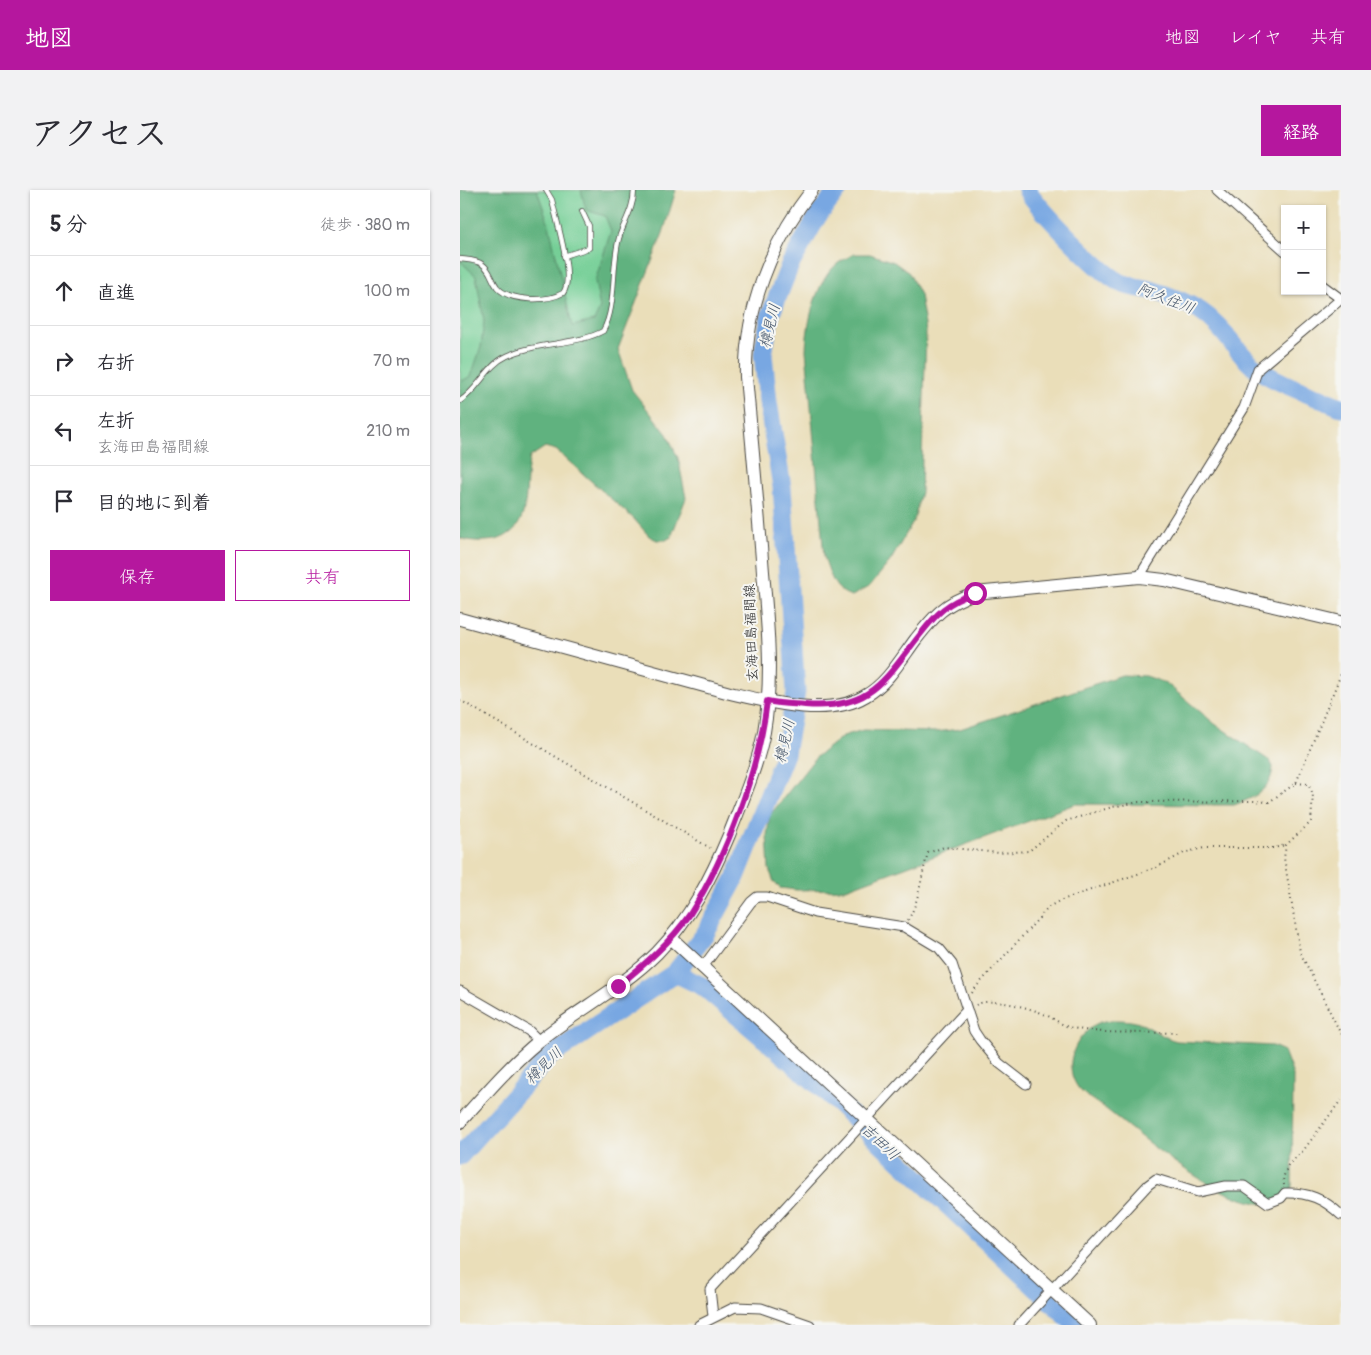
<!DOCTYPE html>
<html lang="ja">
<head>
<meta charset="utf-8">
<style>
  body { margin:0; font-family:Pangolin,"Klee One",sans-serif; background:#f2f2f3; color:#2b2b33 }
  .controls { position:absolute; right:15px; top:15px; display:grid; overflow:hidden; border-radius:0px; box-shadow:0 1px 4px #0004 }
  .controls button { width:45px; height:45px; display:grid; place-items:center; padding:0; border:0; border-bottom:1px solid #e1e1e2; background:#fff; color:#2b2b33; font:25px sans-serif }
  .stop { position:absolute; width:15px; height:15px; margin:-11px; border:4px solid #b5179e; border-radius:50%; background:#fff }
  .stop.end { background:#b5179e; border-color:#fff; box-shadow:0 1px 5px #0008 }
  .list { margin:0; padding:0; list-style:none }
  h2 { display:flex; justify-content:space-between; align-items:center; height:65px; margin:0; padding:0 20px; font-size:21px }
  h2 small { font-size:16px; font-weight:400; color:#7c7c81 }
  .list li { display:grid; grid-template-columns:32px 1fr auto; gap:15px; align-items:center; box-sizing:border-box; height:70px; padding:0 20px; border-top:1px solid #e1e1e2 }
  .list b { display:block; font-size:19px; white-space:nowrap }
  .list p { margin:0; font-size:16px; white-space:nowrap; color:#7c7c81 }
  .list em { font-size:16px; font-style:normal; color:#7c7c81 }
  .actions { display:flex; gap:10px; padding:15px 20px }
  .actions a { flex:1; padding:11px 0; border:1px solid #b5179e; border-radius:0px; text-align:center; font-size:18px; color:#b5179e }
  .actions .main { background:#b5179e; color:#fff }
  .icon { flex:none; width:28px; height:28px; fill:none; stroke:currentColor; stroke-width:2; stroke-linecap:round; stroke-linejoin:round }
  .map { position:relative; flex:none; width:881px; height:1135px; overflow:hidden; border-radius:0px }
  header { display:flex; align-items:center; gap:30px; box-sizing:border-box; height:70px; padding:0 25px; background:#b5179e; color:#fff }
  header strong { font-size:24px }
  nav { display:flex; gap:28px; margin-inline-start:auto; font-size:18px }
  .intro { display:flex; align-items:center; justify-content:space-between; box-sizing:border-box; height:120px; padding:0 30px }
  h1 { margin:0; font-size:35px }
  .button { padding:12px 22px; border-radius:0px; background:#b5179e; color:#fff; font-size:18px; font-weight:700 }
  main { display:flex; gap:30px; padding:0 30px }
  aside { flex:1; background:#fff; border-radius:0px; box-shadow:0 1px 4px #0004 }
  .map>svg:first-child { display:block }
  .green { fill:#75cf96; stroke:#507d60 }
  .forest { fill:#60b27f; stroke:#466e55 }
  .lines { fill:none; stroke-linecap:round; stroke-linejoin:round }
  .river { stroke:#78a7e2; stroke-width:19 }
  .lane-casing { stroke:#484640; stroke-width:6 }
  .street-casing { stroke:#484640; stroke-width:11 }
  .secondary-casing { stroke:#484640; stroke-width:14 }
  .path { stroke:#484640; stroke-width:2; stroke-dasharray:1 4; stroke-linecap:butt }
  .lane { stroke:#fff; stroke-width:4.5 }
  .street { stroke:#fff; stroke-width:9 }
  .secondary { stroke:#fff; stroke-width:12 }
  .route { stroke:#b5179e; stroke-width:6 }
  .labels { text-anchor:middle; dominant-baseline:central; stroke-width:4; stroke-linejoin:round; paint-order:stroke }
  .street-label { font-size:14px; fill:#2b2b2b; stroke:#f6f6f2 }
  .water-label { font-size:15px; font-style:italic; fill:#46566b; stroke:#f6f6f2 }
</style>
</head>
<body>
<header>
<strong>地図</strong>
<nav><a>地図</a><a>レイヤ</a><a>共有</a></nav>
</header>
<div class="intro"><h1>アクセス</h1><a class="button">経路</a></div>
<main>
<aside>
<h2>5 分<small>徒歩 · 380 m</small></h2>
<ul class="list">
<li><svg class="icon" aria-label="ahead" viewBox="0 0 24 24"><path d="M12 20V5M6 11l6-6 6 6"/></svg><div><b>直進</b></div><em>100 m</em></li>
<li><svg class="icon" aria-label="right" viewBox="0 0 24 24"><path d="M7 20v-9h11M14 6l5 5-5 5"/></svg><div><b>右折</b></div><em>70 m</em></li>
<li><svg class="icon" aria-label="left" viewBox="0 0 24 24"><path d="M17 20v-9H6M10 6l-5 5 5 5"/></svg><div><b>左折</b><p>玄海田島福間線</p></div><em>210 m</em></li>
<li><svg class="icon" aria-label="arrive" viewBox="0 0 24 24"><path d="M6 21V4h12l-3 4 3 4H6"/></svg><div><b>目的地に到着</b></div></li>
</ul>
<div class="actions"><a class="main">保存</a><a>共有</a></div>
</aside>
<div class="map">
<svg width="881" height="1135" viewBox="0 0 881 1135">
  <rect width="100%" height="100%" fill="#f6f6f2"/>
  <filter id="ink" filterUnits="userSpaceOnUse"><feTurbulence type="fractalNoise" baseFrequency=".02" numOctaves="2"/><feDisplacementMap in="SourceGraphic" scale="10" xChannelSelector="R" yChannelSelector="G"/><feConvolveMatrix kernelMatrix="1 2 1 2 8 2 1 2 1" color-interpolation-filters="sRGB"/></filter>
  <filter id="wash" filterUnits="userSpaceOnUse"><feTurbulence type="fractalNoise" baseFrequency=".0096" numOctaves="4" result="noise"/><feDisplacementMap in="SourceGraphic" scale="20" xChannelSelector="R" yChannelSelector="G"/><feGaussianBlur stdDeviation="1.12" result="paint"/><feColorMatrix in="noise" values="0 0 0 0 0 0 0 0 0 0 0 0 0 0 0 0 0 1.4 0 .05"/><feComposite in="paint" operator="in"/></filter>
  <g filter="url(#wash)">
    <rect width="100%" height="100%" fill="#eadeb9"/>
    <!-- green -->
    <path class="green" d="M0 0H176L151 127 0 213Z"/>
    <!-- forest -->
    <g class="forest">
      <path d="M0 0H77L89 35 112 136 134 131 140 118 135 91 151 41 145 26 126 20 121 0H216L203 43 158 159 172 200 207 244 218 268 226 308 211 347 206 350H197L189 346 174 329 96 260 85 257 70 267C62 296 75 336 39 349 27 352 11 352 0 348V192L11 186 21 157 24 131 16 86 0 71Z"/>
      <path d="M394 64H410L434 72 449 83 460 105 466 141 461 302 454 330 431 370 410 396 392 406C373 401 371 385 364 367L346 160C347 134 355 92 377 74 382 70 389 67 394 64Z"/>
      <path d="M662 485 686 486 706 493 755 534 810 571 813 577C811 600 794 608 774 615L615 614 386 699 337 700 320 698 314 692 309 679 307 645 310 625 356 567 383 546 403 540 475 542 500 539Z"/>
      <path d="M651 830C663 830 673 830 684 835 696 841 704 848 717 851L813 856 824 861 833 885 832 996 830 1005C819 1011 810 1015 798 1013 750 1006 684 949 646 919 638 913 622 905 617 896 603 874 615 849 633 836 638 832 646 831 651 830Z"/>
    </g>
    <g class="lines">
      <!-- river -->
      <g class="river">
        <path d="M567 0C581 21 639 82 661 93 670 97 682 98 691 100 707 105 726 112 740 121 763 136 773 158 792 175 813 192 855 206 881 217"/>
        <path d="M215 783 244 797 363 899 616 1135"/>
        <path d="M0 966 90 866 215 783 245 744 276 687 325 564 336 502 322 297 308 212 303 164 310 126 330 75 357 27 378 0"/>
      </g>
    </g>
  </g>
  <g filter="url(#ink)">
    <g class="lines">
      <defs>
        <g id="lane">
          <path d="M104 66 129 58V36L122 21"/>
          <path d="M0 69C7 70 16 70 22 74 31 80 31 89 37 97 49 112 87 112 103 103 115 89 96 29 92 10L86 0"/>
          <path d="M0 211C19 199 27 175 47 166 76 152 118 155 143 141 157 117 151 77 159 48 164 32 174 18 174 0"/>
        </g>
        <g id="street">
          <path d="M757 0 825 61"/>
          <path d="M862 95 881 109"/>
          <path d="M679 387 784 218 798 179 881 109"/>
          <path d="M243 777 291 712 297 707H307L355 723 444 737 479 758 492 774 514 841 520 850 539 873 566 894"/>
          <path d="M0 801 69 841 79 851"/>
          <path d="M253 1126 250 1099 507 820"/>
          <path d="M239 1135 275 1117 301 1118 350 1135"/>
          <path d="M559 1135 688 995 696 989 738 1002 766 996H784L808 1013 821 1008 825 1003C848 1002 864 1009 881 1025"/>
        </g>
        <g id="secondary">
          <path d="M0 429 270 503C309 512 369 528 405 506 427 494 441 469 456 449 475 425 485 413 515 403L679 387 704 390 881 432"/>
          <path d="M211 748 630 1135"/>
          <path d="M0 932C25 904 50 875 79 851 117 820 162 798 197 763 230 729 251 688 269 645 282 612 297 577 304 542 313 489 308 435 303 382 298 317 292 252 286 187 284 121 312 51 352 0"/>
        </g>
      </defs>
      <!-- lane casing -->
      <use href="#lane" class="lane-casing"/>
      <!-- street casing -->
      <use href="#street" class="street-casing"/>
      <!-- secondary casing -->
      <use href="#secondary" class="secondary-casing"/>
      <!-- path -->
      <g class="path">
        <path d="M0 510 250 658"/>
        <path d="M836 593 848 594 853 604 851 632 826 655 824 668 840 762 881 844"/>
        <path d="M448 730C460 710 461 685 468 663L484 657 539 663 569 661 606 631 652 617 679 612 793 611 809 612 836 593 881 484"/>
        <path d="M512 803 516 797 590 716 599 711 695 678 726 662 744 658H814L826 655"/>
        <path d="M516 815C528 806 572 818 586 825 593 828 599 833 606 836 631 845 688 842 717 843"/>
        <path d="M824 995 823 988 828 975 843 961 881 910"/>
      </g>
      <!-- lane -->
      <use href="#lane" class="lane"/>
      <!-- street -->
      <use href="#street" class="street"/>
      <!-- secondary -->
      <use href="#secondary" class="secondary"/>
    </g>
  </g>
  <g class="lines" filter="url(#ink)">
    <!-- route -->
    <path class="route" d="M158 796C184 775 211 752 230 724 267 666 299 579 307 511 320 514 333 514 345 515 410 520 423 492 459 446 477 423 487 412 515 403"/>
  </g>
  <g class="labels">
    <!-- street labels -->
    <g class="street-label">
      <text transform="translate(291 443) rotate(-92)">玄海田島福間線</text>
    </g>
    <!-- water labels -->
    <g class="water-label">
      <text transform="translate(706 109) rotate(21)">阿久住川</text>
      <text transform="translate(310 136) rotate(-76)">樽見川</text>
      <text transform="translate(325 551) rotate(-77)">樽見川</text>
      <text transform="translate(84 876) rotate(-44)">樽見川</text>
      <text transform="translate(420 952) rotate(43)">吉田川</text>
    </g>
  </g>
</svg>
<div class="controls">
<button>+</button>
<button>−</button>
</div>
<div class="stop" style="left:515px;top:403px"></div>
<div class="stop end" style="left:158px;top:796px"></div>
</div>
</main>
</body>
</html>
